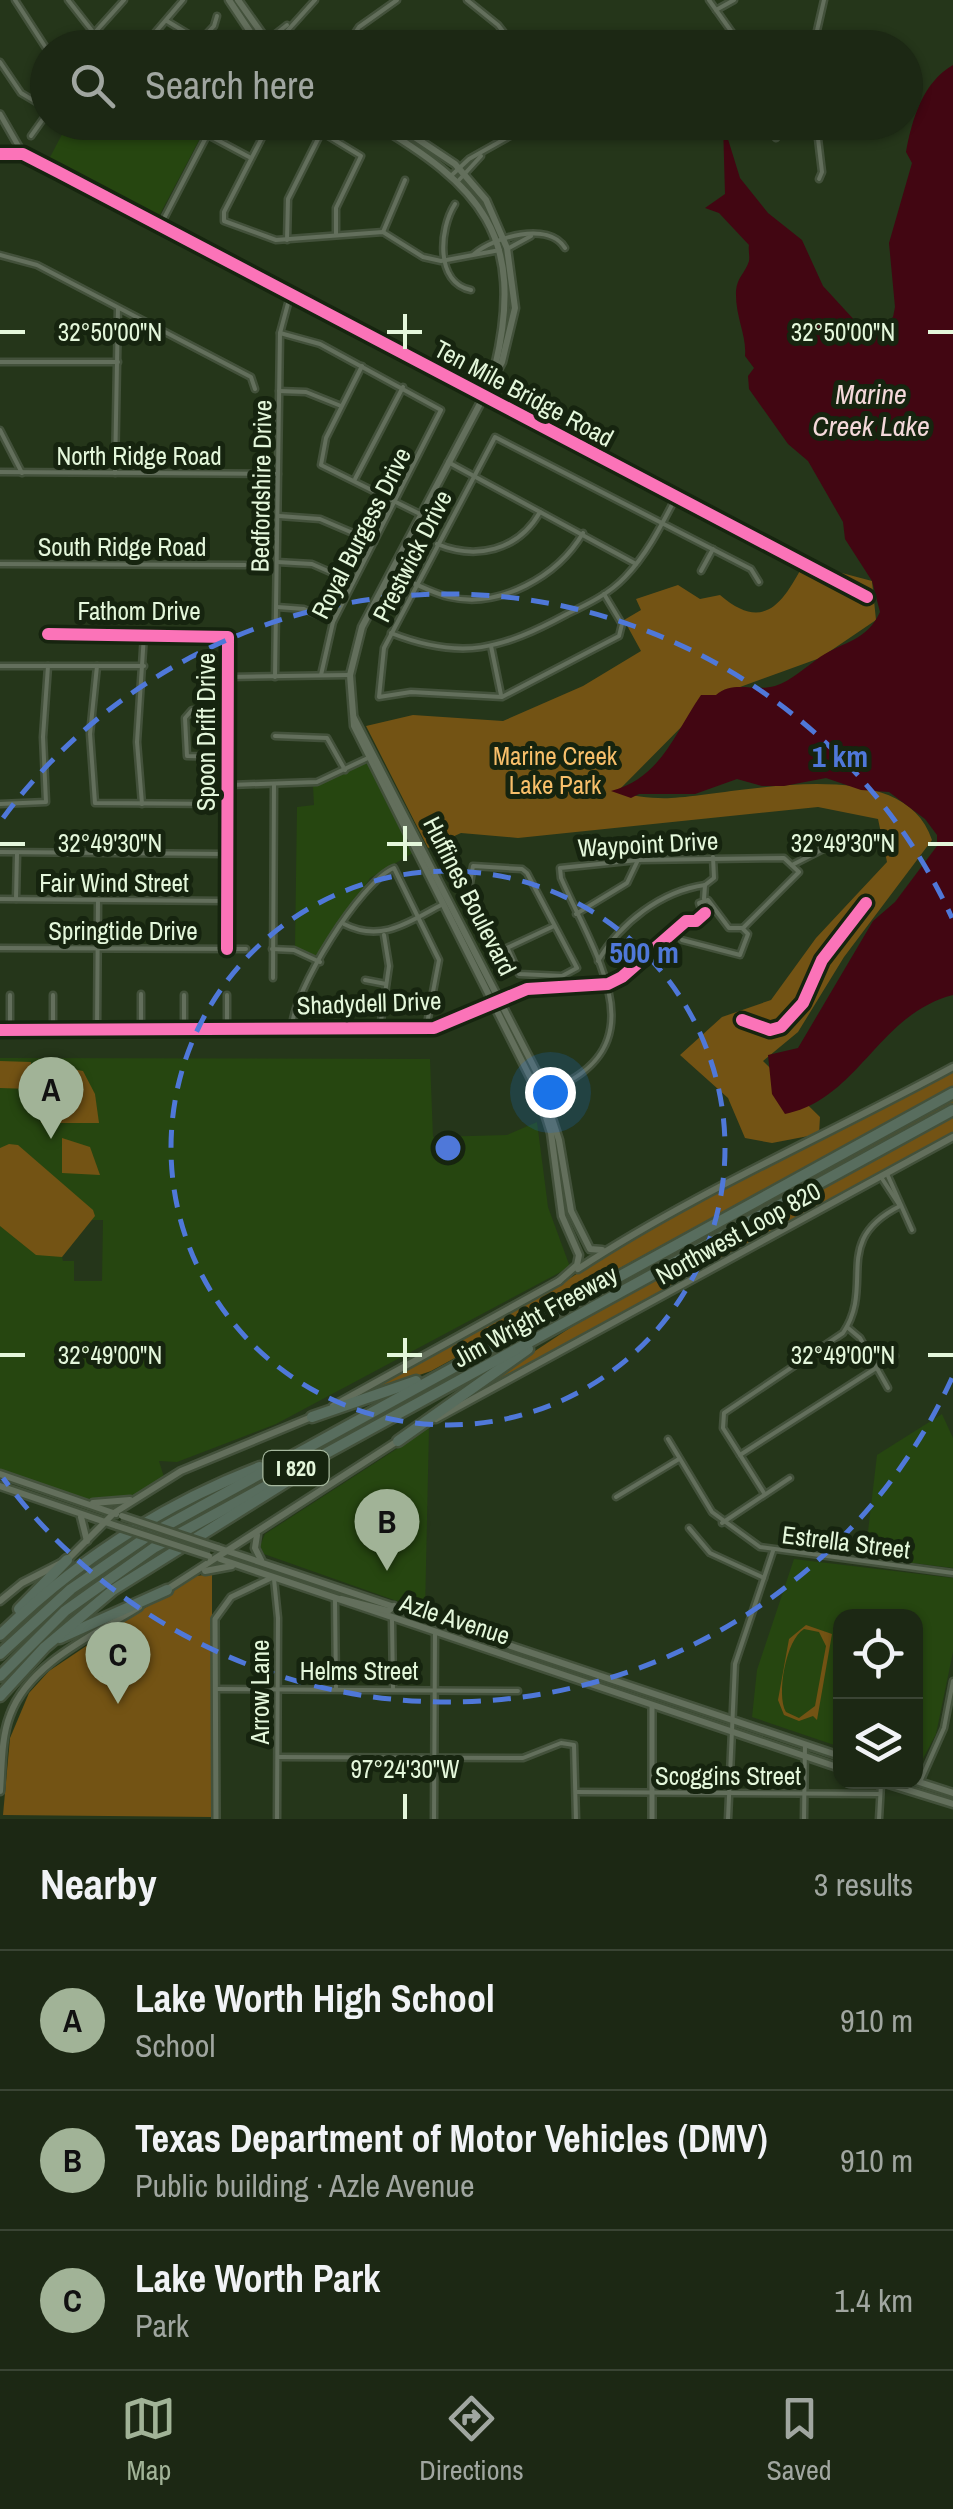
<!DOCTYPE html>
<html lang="en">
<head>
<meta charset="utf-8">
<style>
  body { margin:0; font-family:"Archivo Narrow",sans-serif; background:#25301d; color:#f1f3f6 }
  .controls { position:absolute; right:30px; bottom:30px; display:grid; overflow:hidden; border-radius:20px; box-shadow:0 2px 8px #0004 }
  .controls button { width:90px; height:90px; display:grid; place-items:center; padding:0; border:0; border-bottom:2px solid #3a4434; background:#1c2814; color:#f1f3f6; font:50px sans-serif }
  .you { position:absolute; left:550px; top:1092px; width:35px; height:35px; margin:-25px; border:8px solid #fff; border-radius:50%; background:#1a73e8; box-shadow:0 0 0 15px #1a73e833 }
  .badge { display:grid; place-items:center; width:65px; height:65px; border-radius:50%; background:#a1b397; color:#111; font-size:32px; font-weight:700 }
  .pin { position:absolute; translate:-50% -82px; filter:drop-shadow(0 2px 5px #0008) }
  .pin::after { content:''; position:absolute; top:52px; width:35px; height:30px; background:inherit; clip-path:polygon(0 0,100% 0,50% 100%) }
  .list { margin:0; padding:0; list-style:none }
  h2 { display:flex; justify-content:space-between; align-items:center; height:130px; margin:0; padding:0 40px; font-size:42px }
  h2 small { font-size:32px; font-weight:400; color:#a0a6a0 }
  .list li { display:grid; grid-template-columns:65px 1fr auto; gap:30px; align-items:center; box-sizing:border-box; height:140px; padding:0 40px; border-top:2px solid #3a4434 }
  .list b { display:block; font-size:38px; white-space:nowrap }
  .list p { margin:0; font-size:32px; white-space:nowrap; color:#a0a6a0 }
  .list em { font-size:32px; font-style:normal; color:#a0a6a0 }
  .icon { flex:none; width:55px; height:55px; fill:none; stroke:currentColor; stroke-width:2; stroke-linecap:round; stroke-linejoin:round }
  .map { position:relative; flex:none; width:953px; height:1819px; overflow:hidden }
  .search { position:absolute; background:#1c2814; box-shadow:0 2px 8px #0004; left:30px; right:30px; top:30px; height:110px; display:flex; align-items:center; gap:25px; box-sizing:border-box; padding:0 35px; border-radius:55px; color:#a0a6a0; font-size:38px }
  .sheet { height:550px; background:#1c2814 }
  nav { display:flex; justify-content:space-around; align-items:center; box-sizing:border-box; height:140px; border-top:2px solid #3a4434; background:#1c2814; font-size:28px; color:#a0a6a0 }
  nav a { display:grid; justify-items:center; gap:5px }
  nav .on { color:#a1b397 }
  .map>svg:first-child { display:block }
  .built { fill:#264610; fill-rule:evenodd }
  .green { fill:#735314; fill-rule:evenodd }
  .water { fill:#420612 }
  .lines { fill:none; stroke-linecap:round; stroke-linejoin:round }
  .minor-casing { stroke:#43513b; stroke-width:9 }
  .tertiary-casing { stroke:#43513b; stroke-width:10 }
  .secondary-casing { stroke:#43513b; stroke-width:11 }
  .motorway-casing { stroke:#43513b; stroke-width:15 }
  .minor { stroke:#636f5c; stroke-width:4 }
  .tertiary { stroke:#636f5c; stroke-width:5 }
  .secondary { stroke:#636f5c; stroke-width:6 }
  .motorway { stroke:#586d5e; stroke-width:10 }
  .secondary-bridge-casing { stroke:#43513b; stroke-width:11; stroke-linecap:butt }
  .secondary-bridge { stroke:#636f5c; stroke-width:6 }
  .cycleway-casing { stroke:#16240f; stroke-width:19 }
  .cycleway { stroke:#fb73b8; stroke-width:12 }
  .ticks { fill:none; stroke:#e4f7db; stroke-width:4 }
  .ring { fill:none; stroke:#4f78d9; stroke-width:5; stroke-dasharray:18 12 }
  .labels { text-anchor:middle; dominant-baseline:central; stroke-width:10; stroke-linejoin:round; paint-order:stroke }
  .shield { fill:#16240f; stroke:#a6b89e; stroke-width:2.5 }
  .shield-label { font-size:22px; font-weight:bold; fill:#e4f7db }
  .street-label { font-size:25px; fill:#e4f7db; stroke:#16240f }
  .park-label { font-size:25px; fill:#f8bf6a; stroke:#16240f }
  .water-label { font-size:28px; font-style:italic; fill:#f4d9da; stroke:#16240f }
  .ticks-label { font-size:25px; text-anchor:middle; fill:#e4f7db; stroke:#16240f; stroke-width:10; stroke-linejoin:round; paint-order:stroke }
  .centre { fill:#4f78d9; stroke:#16240f; stroke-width:5 }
  .ring-label { font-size:30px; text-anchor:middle; font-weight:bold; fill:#4f78d9; stroke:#16240f; stroke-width:10; stroke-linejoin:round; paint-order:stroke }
</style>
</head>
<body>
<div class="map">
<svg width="953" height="1819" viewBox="0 0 953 1819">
  <rect width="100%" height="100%" fill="#25361a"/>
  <!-- built -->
  <g class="built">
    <path d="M203 122 207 125 158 218 48 161 68 123Z"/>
    <path d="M367 763 413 853 370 878 319 957 295 947 297 807 314 805 313 786Z"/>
    <path d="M0 1058 430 1059 433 1137 507 1135 537 1122 548 1207 570 1267 276 1424 177 1462 159 1461 164 1477 131 1497 87 1500 0 1471ZM91 1220H103L102 1281H74V1261H63L62 1257Z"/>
    <path d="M942 1414 953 1438V1568L865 1557 877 1455Z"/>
    <path d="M429 1428 425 1611 264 1554 260 1546 265 1534Z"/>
    <path d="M794 1559 953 1578V1652L936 1734 916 1772V1616H840V1747L752 1717 757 1670Z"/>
  </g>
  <!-- green -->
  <g class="green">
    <path d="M804 563 872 581 876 620 820 658 710 698 617 792C633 796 654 799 671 798 739 794 903 751 932 840L844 957 798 1032 763 1061 820 1117 819 1134 772 1143 745 1138 728 1098 680 1055 722 1017 771 1000 816 938 887 862 878 819 818 807 518 838 461 833 428 848 366 726 413 715 503 721 583 686 641 651 624 620 641 610 636 599 678 585 700 599 720 595C764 633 783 603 804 563Z"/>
    <path d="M0 1061 31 1062 30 1089 0 1088Z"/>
    <path d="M40 1063 83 1071 95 1094 99 1123H41Z"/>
    <path d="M953 1070V1087L925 1102 431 1371 361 1395 572 1277 630 1238 805 1143Z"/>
    <path d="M953 1097V1103L169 1529Z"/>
    <path d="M953 1115V1133L435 1417 585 1318Z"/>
    <path d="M62 1138 90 1147 100 1175 62 1173Z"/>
    <path d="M9 1144 18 1145 93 1210 95 1216 62 1257 36 1255 0 1226V1148Z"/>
    <path d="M212 1574V1817L3 1815 10 1738 29 1693 49 1671 119 1624 196 1576Z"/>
    <path d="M806 1625 832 1634 817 1720 813 1716 799 1721 784 1715 778 1700 789 1639ZM804 1629 819 1632 826 1646 815 1706 799 1718 786 1712C776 1695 786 1639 804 1629Z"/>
  </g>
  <!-- water -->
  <path class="water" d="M953 65V995C878 1014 859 1099 785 1114L772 1094 768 1055 798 1048 873 921 895 902 937 846V835L925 819 889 792 861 790 826 778 784 786H762L737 779 695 794H639L631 798 611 791C661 778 674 734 701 695H716C733 680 754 692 775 686 791 681 807 666 820 657 844 641 867 641 880 612L872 581 845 539 843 522 808 461 788 444 749 389 748 376 754 368 745 356C747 336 735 317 736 291 737 277 746 272 749 261 750 256 748 250 749 245L719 213 705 208 725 194 723 123 740 178 768 213 802 240 823 286 857 323 870 321 879 328 893 317 895 307 889 243 912 163 906 152C912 119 923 82 953 65Z"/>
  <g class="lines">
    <defs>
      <g id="minor">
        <path d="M15 0 48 51"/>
        <path d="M68 0 93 32 113 48"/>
        <path d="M467 0 498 25 516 48"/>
        <path d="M709 0 736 38 759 48"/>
        <path d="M716 10 734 0"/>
        <path d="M167 21 200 41 214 26 217 16"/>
        <path d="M259 47 287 25"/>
        <path d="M81 48 124 0"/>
        <path d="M142 48 183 0"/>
        <path d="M272 48 315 0"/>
        <path d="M345 48 359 27 397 0"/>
        <path d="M416 48H443"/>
        <path d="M813 48 824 0"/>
        <path d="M0 62 21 93 48 109"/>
        <path d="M270 122 224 212V221L276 240 383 232 423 257 441 261 500 250"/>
        <path d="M305 122 361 156 336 208V234"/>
        <path d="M765 122 776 138"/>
        <path d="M816 122 822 172 819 179"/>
        <path d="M208 135 251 158"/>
        <path d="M31 136 48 112"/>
        <path d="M453 174 469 159 535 122"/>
        <path d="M459 180 481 156"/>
        <path d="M455 204C439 229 435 283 471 290"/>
        <path d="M160 226 214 122"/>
        <path d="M383 232 405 180"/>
        <path d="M287 240 288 199 321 133"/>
        <path d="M509 248 531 236"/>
        <path d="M474 254C494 237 549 221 565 248"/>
        <path d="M0 255 37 265 251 377 255 389"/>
        <path d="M280 333 320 344 441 410 333 622 321 675"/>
        <path d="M0 362H118"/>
        <path d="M362 366 326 438 321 465 420 514"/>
        <path d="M279 391 306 392 341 406"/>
        <path d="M485 398 867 597"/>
        <path d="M0 430 22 473"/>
        <path d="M448 462 636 564"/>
        <path d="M0 472 278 474"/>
        <path d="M115 473 118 308"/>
        <path d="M355 479 403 387"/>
        <path d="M279 516 320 519 374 542"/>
        <path d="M437 544C476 560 518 551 540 512"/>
        <path d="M277 562 312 564 353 582"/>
        <path d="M0 564 245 565"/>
        <path d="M701 571 713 549"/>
        <path d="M391 572C409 581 429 592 449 597 500 609 558 576 583 533"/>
        <path d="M604 594 622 624 619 636 502 697 411 692 379 697 384 648 495 437 751 569 759 582"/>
        <path d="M277 607 304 609 333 622"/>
        <path d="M391 633C462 661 502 649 567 614 588 604 609 594 625 577 647 554 661 526 675 499"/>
        <path d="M48 634 228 637 227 949"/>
        <path d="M491 646 501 695"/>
        <path d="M0 666H144"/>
        <path d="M97 666 90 734 95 803 227 804"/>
        <path d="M229 677 349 675"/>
        <path d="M275 677 280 333 290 296"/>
        <path d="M275 736 327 738 345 770"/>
        <path d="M228 757 187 756 185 718 192 710H229"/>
        <path d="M230 785 317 782 370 757"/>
        <path d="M0 804 46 802 43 737 48 666"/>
        <path d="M142 804 137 742 144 635"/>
        <path d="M0 852 227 854"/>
        <path d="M792 865 839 841"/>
        <path d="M0 899 227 901"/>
        <path d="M16 899 17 854"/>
        <path d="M704 899 705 885 714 878 713 857"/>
        <path d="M711 908 702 912 699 903 708 900 729 928H743"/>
        <path d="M576 914 627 883 638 860"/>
        <path d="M344 924C381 943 409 922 441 905"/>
        <path d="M682 940 740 955 748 934 743 929"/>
        <path d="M0 948 246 949"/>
        <path d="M272 949 294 950 320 962"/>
        <path d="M508 949 519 974 562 976 577 968 527 873 522 869 473 866 468 895 494 954 554 926"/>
        <path d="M598 961C620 923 661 891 705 885"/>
        <path d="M273 978 274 784"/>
        <path d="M365 980 386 984"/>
        <path d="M501 1001C536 980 570 997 607 985 637 974 662 943 686 921H696L705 913"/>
        <path d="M292 1028C292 992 361 881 394 868L439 960 426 1029"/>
        <path d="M380 1028 389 966 384 935"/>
        <path d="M10 1030V995"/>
        <path d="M53 1030V995"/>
        <path d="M97 1031 98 900"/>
        <path d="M141 1031V994"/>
        <path d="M184 1031V995"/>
        <path d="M227 1031V995"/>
        <path d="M545 1092C662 1049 596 958 561 878L560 868 638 860 784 858 799 872 743 928"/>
        <path d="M888 1176 912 1230"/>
        <path d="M881 1177 900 1206"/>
        <path d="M847 1327 860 1338 888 1388"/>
        <path d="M668 1439 712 1512 760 1547 953 1573"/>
        <path d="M740 1455 895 1356"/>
        <path d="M764 1493 723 1428 724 1413 843 1333C876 1284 830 1241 900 1206"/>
        <path d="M616 1497 679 1459"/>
        <path d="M722 1523 790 1478"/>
        <path d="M689 1528 710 1553 764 1578"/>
        <path d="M274 1579 278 1618 277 1819"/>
        <path d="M335 1599 336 1689"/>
        <path d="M392 1620 393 1689"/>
        <path d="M216 1689 518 1691"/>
        <path d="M278 1757 523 1758 561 1743 574 1745 576 1819"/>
        <path d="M920 1782 944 1728 953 1681"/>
        <path d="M576 1792 880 1794"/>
        <path d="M434 1819 435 1634"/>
        <path d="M728 1819 735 1664 773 1551"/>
        <path d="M804 1819 805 1744"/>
        <path d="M879 1819 881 1784"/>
      </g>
      <g id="tertiary">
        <path d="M0 114 23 154"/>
        <path d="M0 154H23L60 173 482 397"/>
        <path d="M0 1030 434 1028 497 1003"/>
        <path d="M216 1819 215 1619 231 1597 271 1578"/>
        <path d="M652 1819V1706"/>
      </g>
      <g id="secondary">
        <path d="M229 0 261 48"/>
        <path d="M238 0 272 48"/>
        <path d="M372 122C481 186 526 235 495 367"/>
        <path d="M392 122 455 164 486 200 507 248 515 308 502 362 362 627 350 675 354 726 539 1095 551 1133 562 1216 579 1255 577 1265 559 1281"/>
        <path d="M354 718 537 1073 559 1140 571 1211 590 1249 602 1250"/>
        <path d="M578 1269C697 1191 828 1135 953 1067"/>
        <path d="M333 1406 559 1281"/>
        <path d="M436 1419 953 1137"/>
        <path d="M0 1474 116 1514"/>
        <path d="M0 1486 117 1526"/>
        <path d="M93 1503 130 1500"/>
        <path d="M81 1517 87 1541"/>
        <path d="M257 1535 255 1548 261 1560"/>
        <path d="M218 1548 840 1756"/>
        <path d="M220 1559 840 1768"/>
        <path d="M205 1571 232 1566"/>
        <path d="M166 1590 399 1440"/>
        <path d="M341 1599 388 1611 394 1606"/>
        <path d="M0 1601 22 1583 67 1560 114 1513 181 1471 314 1416"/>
        <path d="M916 1781 953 1793"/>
        <path d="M882 1782 953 1804"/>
        <path d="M0 1791C2 1767 1 1738 10 1715 29 1663 94 1635 139 1607"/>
      </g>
      <g id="motorway">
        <path d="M312 1417 416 1381"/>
        <path d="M398 1441 528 1349"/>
        <path d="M19 1609 67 1560"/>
        <path d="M0 1635C76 1561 161 1505 260 1467"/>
        <path d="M60 1638 167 1590"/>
        <path d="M0 1654 71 1589 151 1534 953 1093"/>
        <path d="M0 1676 65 1611 155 1547 953 1110"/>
        <path d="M0 1696 45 1647 113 1590 305 1470"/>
      </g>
    </defs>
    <!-- minor casing -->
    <use href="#minor" class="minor-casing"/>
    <!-- tertiary casing -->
    <use href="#tertiary" class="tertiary-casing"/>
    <!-- secondary casing -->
    <use href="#secondary" class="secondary-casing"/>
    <!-- motorway casing -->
    <use href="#motorway" class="motorway-casing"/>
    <!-- minor -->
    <use href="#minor" class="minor"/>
    <!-- tertiary -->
    <use href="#tertiary" class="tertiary"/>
    <!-- secondary -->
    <use href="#secondary" class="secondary"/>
    <!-- motorway -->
    <use href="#motorway" class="motorway"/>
    <defs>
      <g id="secondary-bridge">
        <path d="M122 1516 218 1548"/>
        <path d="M117 1526 209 1556"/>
      </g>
    </defs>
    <!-- secondary-bridge casing -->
    <use href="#secondary-bridge" class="secondary-bridge-casing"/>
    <!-- secondary-bridge -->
    <use href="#secondary-bridge" class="secondary-bridge"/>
    <defs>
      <g id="cycleway">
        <path d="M0 154H23L60 173 867 597"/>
        <path d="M48 634 228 637 227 949"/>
        <path d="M742 1020 770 1030 781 1027 803 1003 822 960 866 903"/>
        <path d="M0 1030 434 1028 527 989 608 984 622 977 686 921H696L705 913"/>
      </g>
    </defs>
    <!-- cycleway casing -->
    <use href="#cycleway" class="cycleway-casing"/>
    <!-- cycleway -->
    <use href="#cycleway" class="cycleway"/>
  </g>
  <!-- ticks -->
  <path class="ticks" d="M405 314V349M0 332H25M387 332H422M928 332H953M405 826V861M0 844H25M387 844H422M928 844H953M405 1338V1373M0 1355H25M387 1355H422M928 1355H953M405 1794V1819"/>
  <!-- distance rings -->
  <g class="ring">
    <circle cx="448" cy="1148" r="277"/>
    <path d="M952 1378A554 554 0 0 1 3 1478M3 818A554 554 0 0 1 952 918"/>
  </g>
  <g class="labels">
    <!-- shield labels -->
    <rect class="shield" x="263.5" y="1451" width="65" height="34" rx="8"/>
    <g class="shield-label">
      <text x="296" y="1468">I 820</text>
    </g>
    <!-- street labels -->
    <g class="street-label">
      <text transform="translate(524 393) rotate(28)">Ten Mile Bridge Road</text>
      <text x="139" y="456">North Ridge Road</text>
      <text transform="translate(261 486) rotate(-89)">Bedfordshire Drive</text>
      <text transform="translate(361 533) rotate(-63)">Royal Burgess Drive</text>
      <text x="122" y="547">South Ridge Road</text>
      <text transform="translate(412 556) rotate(-63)">Prestwick Drive</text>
      <text x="139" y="611">Fathom Drive</text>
      <text transform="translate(206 732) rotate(-90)">Spoon Drift Drive</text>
      <text transform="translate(648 844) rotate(-3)">Waypoint Drive</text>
      <text x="114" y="883">Fair Wind Street</text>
      <text transform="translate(470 896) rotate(63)">Huffines Boulevard</text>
      <text x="123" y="931">Springtide Drive</text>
      <text transform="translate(369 1003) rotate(-2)">Shadydell Drive</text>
      <text transform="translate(738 1233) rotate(-29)">Northwest Loop 820</text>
      <text transform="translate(535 1316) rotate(-29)">Jim Wright Freeway</text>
      <text transform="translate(846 1542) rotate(7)">Estrella Street</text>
      <text transform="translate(455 1619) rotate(18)">Azle Avenue</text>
      <text x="359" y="1671">Helms Street</text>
      <text transform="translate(260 1692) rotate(-90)">Arrow Lane</text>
      <text x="728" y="1776">Scoggins Street</text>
    </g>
    <!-- park labels -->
    <g class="park-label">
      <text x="555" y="756">Marine Creek<tspan x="555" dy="29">Lake Park</tspan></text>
    </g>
    <!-- water labels -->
    <g class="water-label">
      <text x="871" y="394">Marine<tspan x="871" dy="32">Creek Lake</tspan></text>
    </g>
  </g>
  <g class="ticks-label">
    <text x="110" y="341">32°50'00"N</text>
    <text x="843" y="341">32°50'00"N</text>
    <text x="110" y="852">32°49'30"N</text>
    <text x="843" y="852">32°49'30"N</text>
    <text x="110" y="1364">32°49'00"N</text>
    <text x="843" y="1364">32°49'00"N</text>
    <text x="405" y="1778">97°24'30"W</text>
  </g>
  <circle cx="448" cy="1148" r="15" class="centre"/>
  <g class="ring-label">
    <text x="840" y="767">1 km</text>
    <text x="644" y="963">500 m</text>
  </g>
</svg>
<div class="controls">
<button><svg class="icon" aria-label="locate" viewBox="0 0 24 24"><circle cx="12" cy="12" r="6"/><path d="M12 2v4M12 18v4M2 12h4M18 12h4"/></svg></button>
<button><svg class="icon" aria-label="layers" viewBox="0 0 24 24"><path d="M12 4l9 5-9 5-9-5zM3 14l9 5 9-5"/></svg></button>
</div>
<div class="you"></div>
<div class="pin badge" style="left:51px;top:1139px">A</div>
<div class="pin badge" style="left:387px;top:1571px">B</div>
<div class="pin badge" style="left:118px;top:1704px">C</div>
<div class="search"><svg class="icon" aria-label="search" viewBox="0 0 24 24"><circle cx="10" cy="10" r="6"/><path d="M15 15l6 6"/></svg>Search here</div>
</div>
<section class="sheet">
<h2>Nearby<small>3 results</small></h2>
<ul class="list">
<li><span class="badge">A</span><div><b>Lake Worth High School</b><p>School</p></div><em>910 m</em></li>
<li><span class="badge">B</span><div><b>Texas Department of Motor Vehicles (DMV)</b><p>Public building · Azle Avenue</p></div><em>910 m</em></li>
<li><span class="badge">C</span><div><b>Lake Worth Park</b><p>Park</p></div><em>1.4 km</em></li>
</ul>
</section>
<nav>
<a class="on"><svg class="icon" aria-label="map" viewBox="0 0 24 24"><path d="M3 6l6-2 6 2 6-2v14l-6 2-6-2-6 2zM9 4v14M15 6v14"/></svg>Map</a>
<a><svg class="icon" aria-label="directions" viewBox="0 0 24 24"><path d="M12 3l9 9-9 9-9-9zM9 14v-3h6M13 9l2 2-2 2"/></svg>Directions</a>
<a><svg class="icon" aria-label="saved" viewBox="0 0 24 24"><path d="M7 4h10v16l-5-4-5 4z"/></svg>Saved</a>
</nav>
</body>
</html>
